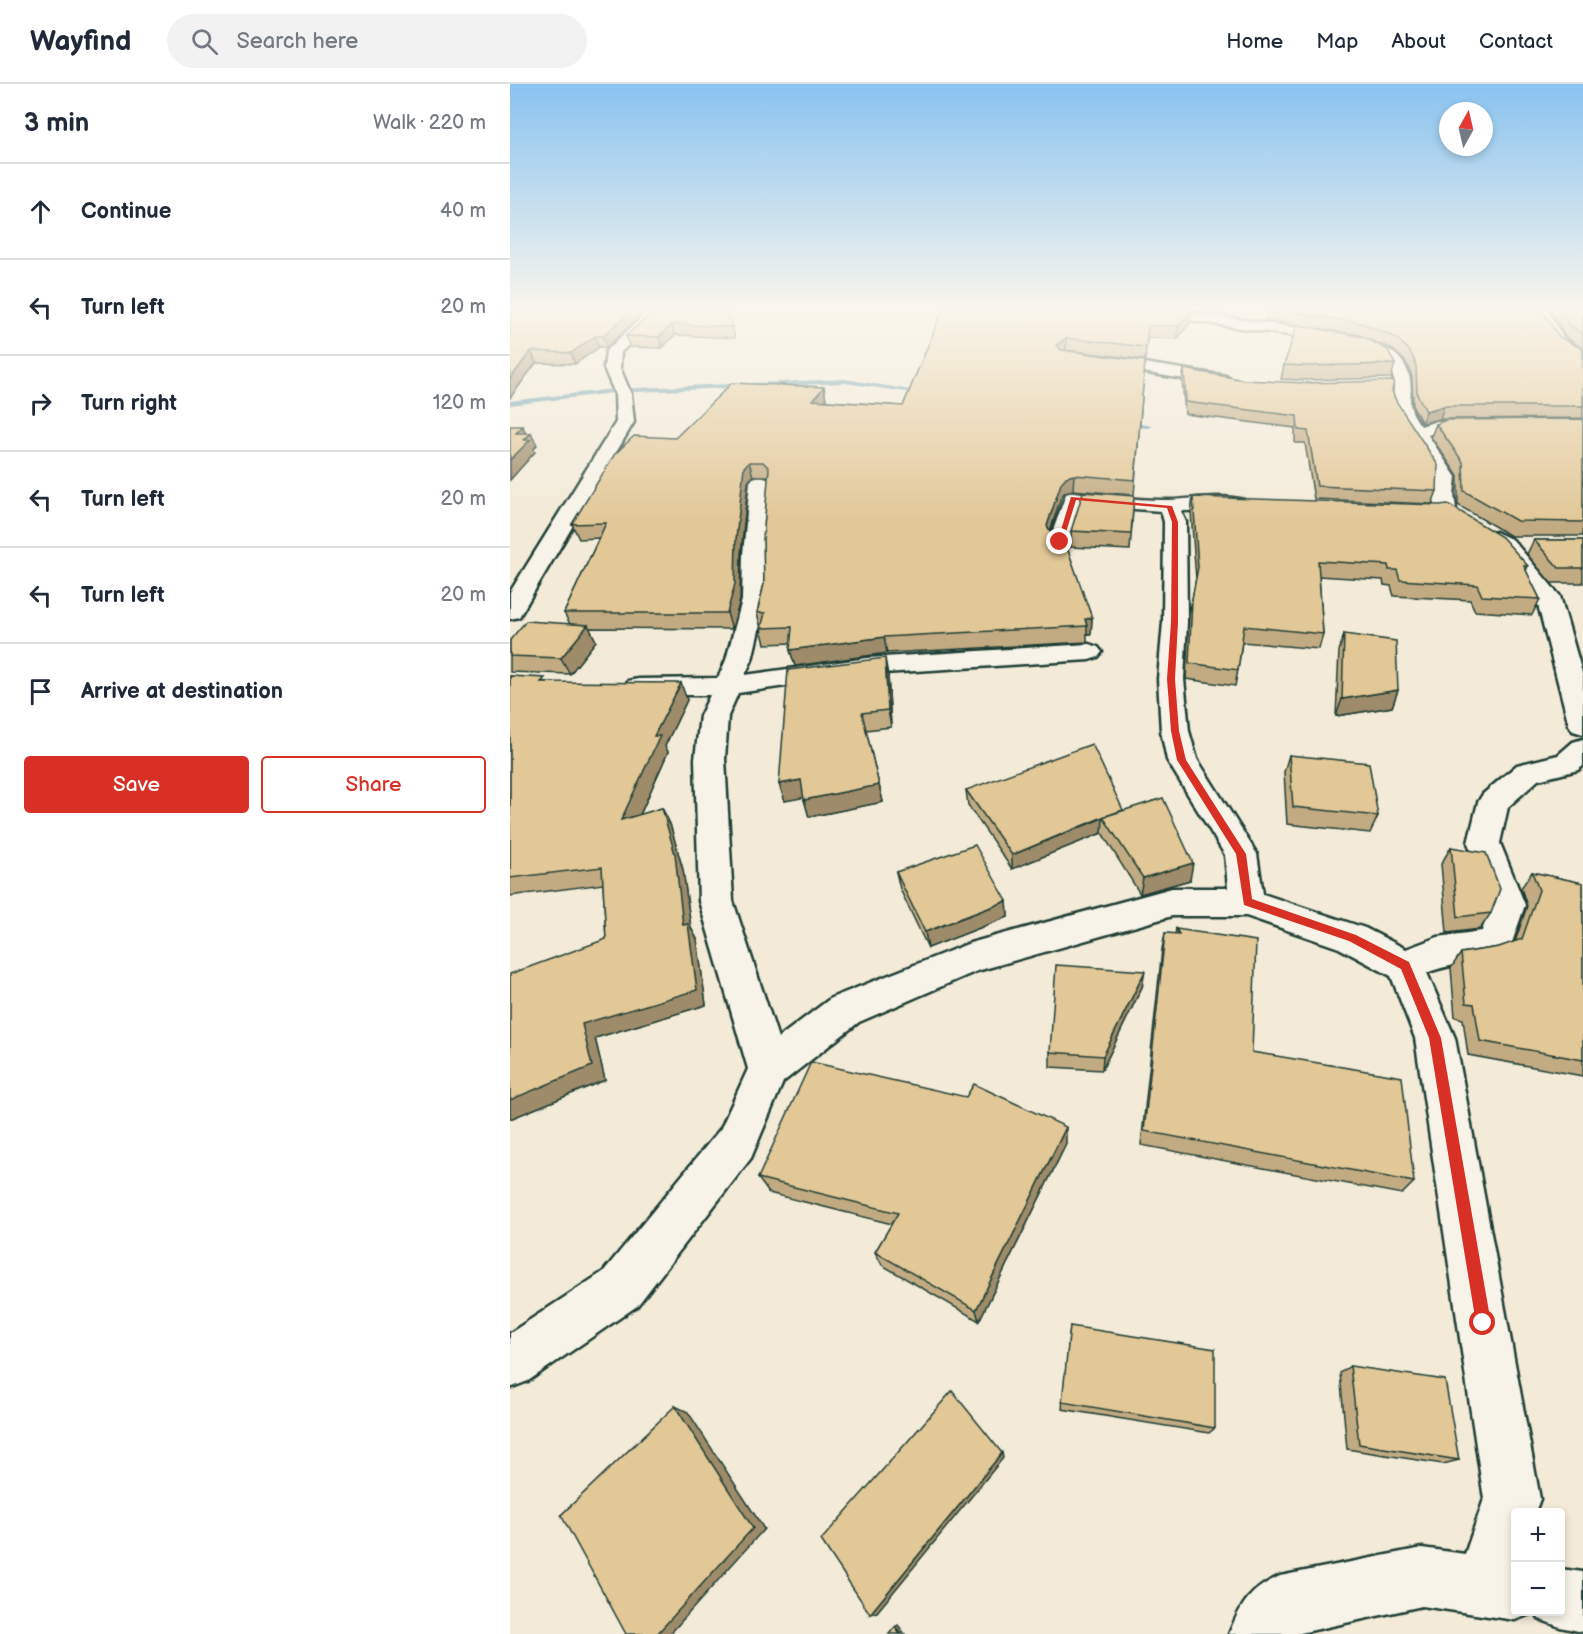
<!DOCTYPE html>
<html lang="en">
<head>
<meta charset="utf-8">
<style>
  body { margin:0; font-family:"Balsamiq Sans",sans-serif; background:#f2f2f3; color:#1f2937 }
  .controls { position:absolute; right:18px; bottom:18px; display:grid; overflow:hidden; border-radius:6px; box-shadow:0 3px 9px #0003 }
  .controls button { width:54px; height:54px; display:grid; place-items:center; padding:0; border:0; border-bottom:2px solid #e0e1e3; background:#fff; color:#1f2937; font:30px sans-serif }
  .compass { position:absolute; left:929px; top:18px; width:54px; height:54px; border-radius:50%; background:#fff; box-shadow:0 3px 9px #0003; rotate:8deg }
  .stop { position:absolute; width:18px; height:18px; margin:-14px; border:4px solid #d93025; border-radius:50%; background:#fff }
  .stop.end { background:#d93025; border-color:#fff; box-shadow:0 2px 6px #0008 }
  .list { margin:0; padding:0; list-style:none }
  h2 { display:flex; justify-content:space-between; align-items:center; height:78px; margin:0; padding:0 24px; font-size:26px }
  h2 small { font-size:20px; font-weight:400; color:#747a83 }
  .list li { display:grid; grid-template-columns:39px 1fr auto; gap:18px; align-items:center; box-sizing:border-box; height:96px; padding:0 24px; border-top:2px solid #e0e1e3 }
  .list b { display:block; font-size:22px; white-space:nowrap }
  .list em { font-size:20px; font-style:normal; color:#747a83 }
  .actions { display:flex; gap:12px; padding:18px 24px }
  .actions a { flex:1; padding:14px 0; border:2px solid #d93025; border-radius:6px; text-align:center; font-size:21px; color:#d93025 }
  .actions .main { background:#d93025; color:#fff }
  .icon { flex:none; width:33px; height:33px; fill:none; stroke:currentColor; stroke-width:2; stroke-linecap:round; stroke-linejoin:round }
  .map { position:relative; flex:none; width:1073px; height:1550px; overflow:hidden }
  header { display:flex; align-items:center; gap:36px; box-sizing:border-box; height:84px; padding:0 30px; background:#fff; border-bottom:2px solid #e0e1e3 }
  header strong { font-size:28px }
  nav { display:flex; gap:33px; margin-inline-start:auto; font-size:21px }
  .search { width:420px; height:54px; background:#f2f2f3; display:flex; align-items:center; gap:15px; box-sizing:border-box; padding:0 21px; border-radius:33px; color:#747a83; font-size:22px }
  main { display:flex }
  aside { flex:1; background:#fff }
  .map>svg:first-child { display:block }
  .lines { fill:none; stroke-linecap:round; stroke-linejoin:round }
  .stream { fill:#6a9bad; fill-rule:evenodd }
  .street-casing { stroke:#1f3d34; stroke-width:5 }
  .street { fill:#f7f3e8; fill-rule:evenodd }
  .wall { fill:#c2ab82; stroke:#1f3d34; stroke-width:1.5 }
  .shaded-wall { fill:#9e8b6a; stroke:#1f3d34; stroke-width:1.5 }
  .building { fill:#e2c797; stroke:#1f3d34; stroke-width:1.5 }
  .route { fill:#d93025 }
</style>
</head>
<body>
<header>
<strong>Wayfind</strong>
<div class="search"><svg class="icon" aria-label="search" viewBox="0 0 24 24"><circle cx="10" cy="10" r="6"/><path d="M15 15l6 6"/></svg>Search here</div>
<nav><a>Home</a><a>Map</a><a>About</a><a>Contact</a></nav>
</header>
<main>
<aside>
<h2>3 min<small>Walk · 220 m</small></h2>
<ul class="list">
<li><svg class="icon" aria-label="ahead" viewBox="0 0 24 24"><path d="M12 20V5M6 11l6-6 6 6"/></svg><div><b>Continue</b></div><em>40 m</em></li>
<li><svg class="icon" aria-label="left" viewBox="0 0 24 24"><path d="M17 20v-9H6M10 6l-5 5 5 5"/></svg><div><b>Turn left</b></div><em>20 m</em></li>
<li><svg class="icon" aria-label="right" viewBox="0 0 24 24"><path d="M7 20v-9h11M14 6l5 5-5 5"/></svg><div><b>Turn right</b></div><em>120 m</em></li>
<li><svg class="icon" aria-label="left" viewBox="0 0 24 24"><path d="M17 20v-9H6M10 6l-5 5 5 5"/></svg><div><b>Turn left</b></div><em>20 m</em></li>
<li><svg class="icon" aria-label="left" viewBox="0 0 24 24"><path d="M17 20v-9H6M10 6l-5 5 5 5"/></svg><div><b>Turn left</b></div><em>20 m</em></li>
<li><svg class="icon" aria-label="arrive" viewBox="0 0 24 24"><path d="M6 21V4h12l-3 4 3 4H6"/></svg><div><b>Arrive at destination</b></div></li>
</ul>
<div class="actions"><a class="main">Save</a><a>Share</a></div>
</aside>
<div class="map">
<svg width="1073" height="1550" viewBox="0 0 1073 1550">
  <rect width="100%" height="100%" fill="#f3ead8"/>
  <filter id="ink" filterUnits="userSpaceOnUse"><feTurbulence type="fractalNoise" baseFrequency=".0167" numOctaves="2"/><feDisplacementMap in="SourceGraphic" scale="12" xChannelSelector="R" yChannelSelector="G"/><feConvolveMatrix kernelMatrix="1 2 1 2 8 2 1 2 1" color-interpolation-filters="sRGB"/></filter>
  <g filter="url(#ink)">
    <g class="lines">
      <!-- stream -->
      <g class="stream">
        <path d="M335 295 419 309 416 311 335 299 103 309 0 321V317L103 305Z"/>
        <path d="M613 337 642 342 638 344 610 341 609 339Z"/>
      </g>
      <defs>
        <g id="street">
          <path d="M135 223H149L141 240 111 268 110 284 121 310 124 338 12 528 9 533 0 535V508L106 338 105 310 94 284 96 267 130 235Z"/>
          <path d="M610 223H647L848 253C868 258 894 269 899 292 905 316 892 317 911 342L927 337 933 338 936 342 933 346 918 351 946 393 944 410 946 425 943 429 936 431 929 429C921 419 925 405 926 393L884 328C881 319 883 313 884 304 886 279 866 269 845 261L617 227Z"/>
          <path d="M1021 223H1036L1053 254 1073 267V278L1045 263Z"/>
          <path d="M590 272 716 292 724 297 716 302 584 280 582 277Z"/>
          <path d="M250 392 257 394 260 398 255 470 256 516 242 576 235 591 358 574 579 560 588 563 592 568 588 573 579 576 358 590 228 609 218 632 215 675 223 817 268 954 321 914 460 859 662 804H718L715 771 657 676 651 647 648 595 653 538 654 438 651 427 571 421 561 458 558 463 550 465 542 463 539 458 556 410 563 408C595 411 628 417 660 416 685 415 710 410 734 416L737 420 734 424 727 426 671 427 676 438 677 538 674 595 679 647 687 675 747 770 753 810 855 844 896 865 928 853 972 847 981 821 958 759 968 718 973 710 1007 681 1048 671 1063 658 1073 655V682L1068 686 1028 696 998 723 990 759 1015 821 998 870C971 880 942 878 917 889L945 954 1030 1415 1025 1428H1005V1528H1026L1005 1536 912 1522 786 1550H719C731 1520 740 1505 770 1492L912 1464 955 1470 974 1415 905 954 881 892 829 864 736 832H662L467 887 349 938 273 998 241 1074 127 1222 18 1297 0 1304V1249L93 1188 211 1044 238 985 189 817 185 675 190 632 200 611H128L118 609 115 603 118 597 128 595 208 594 216 576 232 516 233 470 240 398 243 394Z"/>
          <path d="M986 448 1003 456 1050 512 1073 592V650L1063 647 1059 641 1026 513 987 466 975 455 978 450Z"/>
          <path d="M1050 1485 1073 1488V1548L1050 1543 1029 1535 1026 1528H1050Z"/>
        </g>
      </defs>
      <!-- street casing -->
      <use href="#street" class="street-casing"/>
      <!-- street -->
      <use href="#street" class="street"/>
    </g>
    <!-- wall -->
    <g class="wall">
      <path d="M0 223 128 234 97 263H89L65 280 26 279 0 314Z"/>
      <path d="M434 223 681 227 680 239 667 255 637 254 635 276 555 266 635 277 624 411 563 406 555 408 551 413 540 448 582 534 581 550H577V558L377 569 285 582 280 566 281 559 255 560 247 529 254 500 258 393 257 392H243L238 398 231 470 230 516 222 545 79 544 86 557 60 590 0 588V556L60 540 54 529 89 454 69 455 62 440 165 354 314 303 316 316V317L393 322Z"/>
      <path d="M664 223H692L689 227Z"/>
      <path d="M1039 223H1073V334L930 335 912 339 903 323 902 294 900 285 895 277 882 265 858 255 885 280 881 294 792 296 771 295 774 281 852 252 849 251 756 236 758 224 1049 253 1073 265 1055 252Z"/>
      <path d="M139 231 222 243 225 254 165 251 152 264 120 263 116 252Z"/>
      <path d="M674 285 734 296 882 307 886 317 927 407 922 420 804 415 795 359H785V344L675 330 672 296Z"/>
      <path d="M1073 335V452H1001L948 421V392L921 353 926 340Z"/>
      <path d="M624 412 620 466 561 463V447Z"/>
      <path d="M683 413 1018 482 1016 487 1030 515 1022 531 965 527 960 516 884 512 881 502 874 501 873 496 809 492 813 550 809 565 732 558 728 586 725 602 676 595 679 531 686 495 681 428Z"/>
      <path d="M1024 456H1073V499H1041L1017 470Z"/>
      <path d="M834 550 888 606 882 623 826 632 829 567Z"/>
      <path d="M378 591 381 643 356 646 373 718 299 733 294 713 275 717 269 700Z"/>
      <path d="M0 592 37 598 177 616 155 662 158 668 130 731 152 724 160 740 173 786 181 844 187 855 196 921 85 954 95 996 0 1035 96 855 93 800 0 812Z"/>
      <path d="M779 671 868 732 860 749 777 740 774 688Z"/>
      <path d="M456 706 613 726 680 796 630 810 592 749 502 785 458 721Z"/>
      <path d="M941 763 981 829 970 845 937 849 931 780Z"/>
      <path d="M386 788 497 817 498 833 418 864 390 805Z"/>
      <path d="M1022 788 1073 799V992L958 971 953 935 945 933 941 884 951 869 989 863 1005 858 1017 822 1011 804Z"/>
      <path d="M666 845 742 968 904 1098 892 1110 631 1061 652 865 655 849 665 850Z"/>
      <path d="M632 903 592 986 540 983V968Z"/>
      <path d="M556 1060 469 1237 372 1181 365 1168 382 1140 259 1109 248 1094Z"/>
      <path d="M560 1242 705 1344 699 1349 552 1325Z"/>
      <path d="M840 1282 949 1376 933 1380 837 1365 830 1289Z"/>
    </g>
    <!-- shaded-wall -->
    <g class="shaded-wall">
      <path d="M125 223H134L128 234 97 263 93 252Z"/>
      <path d="M681 227 680 239 667 255 668 242Z"/>
      <path d="M162 240 165 251 152 264 149 253Z"/>
      <path d="M85 252 89 263 65 280 61 269Z"/>
      <path d="M556 254V266L546 273V261Z"/>
      <path d="M21 267 26 279 0 314V295Z"/>
      <path d="M314 303 316 316 306 329 303 316Z"/>
      <path d="M934 322 930 335 912 339 916 327Z"/>
      <path d="M13 342 17 353 21 349 27 361 24 365 25 368 0 396V376L6 349Z"/>
      <path d="M239 378 243 392 238 398 231 470 230 516 222 545 217 529 234 383Z"/>
      <path d="M564 391 563 406 555 408 551 413 537 457V442L551 399 556 393Z"/>
      <path d="M582 534 581 550H577V542L575 535Z"/>
      <path d="M78 541 86 557 60 590 51 574Z"/>
      <path d="M374 553 377 569 285 582 280 566Z"/>
      <path d="M375 574 378 591 381 643 378 626Z"/>
      <path d="M171 599 177 616 155 662 158 668 120 753 111 736 144 652Z"/>
      <path d="M888 606 882 623 826 632 832 615Z"/>
      <path d="M291 696 297 713 275 717 269 700Z"/>
      <path d="M369 701 373 718 299 733 294 716Z"/>
      <path d="M152 724 160 740 173 786 181 844 187 855 196 921 85 954 95 996 0 1035V1016L72 940 173 841Z"/>
      <path d="M593 734 592 749 502 785V771Z"/>
      <path d="M683 779 680 796 630 810 633 794Z"/>
      <path d="M497 817 498 833 418 864 415 848Z"/>
      <path d="M635 887 632 903 592 986 593 972Z"/>
      <path d="M556 1043V1060L469 1237 466 1226Z"/>
      <path d="M165 1322 178 1328 254 1445 160 1550H147Z"/>
      <path d="M492 1369 493 1374 367 1528 360 1530Z"/>
      <path d="M388 1541 395 1550H390L385 1543Z"/>
    </g>
    <!-- building -->
    <g class="building">
      <path d="M0 223H125L93 252H85L61 269 21 267 0 295Z"/>
      <path d="M143 223H215L222 243 162 240 149 253 116 252 139 231Z"/>
      <path d="M434 223H656L681 227 668 242H638L636 263 556 254 546 261 551 266 635 277 625 396 564 391 556 393 551 399 537 442 542 450 553 452 582 534 575 535 577 542 374 553 280 566 282 543 251 544 255 529H247L254 500 253 455 259 384 253 378H239L234 383 226 455 225 500 217 529H54L96 439 62 440 104 371 124 352 165 354 222 299 314 303 303 316 393 322Z"/>
      <path d="M758 223H1030L1049 253 1073 265V322H934L916 327 907 310 906 282 903 273 898 265 885 253 851 239 758 224Z"/>
      <path d="M1049 223H1073V250L1060 241Z"/>
      <path d="M787 241 854 253 878 266 885 280 795 282 774 281Z"/>
      <path d="M674 285 734 296 794 299 884 297 882 307 886 317 928 381 927 407 807 402 798 347 788 346 787 332 676 318Z"/>
      <path d="M1073 335V438L1007 437 954 407 953 378 926 340 936 336Z"/>
      <path d="M0 342H13L6 349H21L14 356H20L0 376Z"/>
      <path d="M573 408 624 412 621 450 561 447Z"/>
      <path d="M683 413 929 421 938 420 992 453 1018 482H1014L1030 515 972 512 967 501 890 496 887 486H879L878 481 808 477 813 550 734 542 728 586 679 579 682 515 688 483Z"/>
      <path d="M1024 456H1073V484H1049Z"/>
      <path d="M16 537 78 541 51 574 0 572V556Z"/>
      <path d="M834 550 886 557 888 606 832 615Z"/>
      <path d="M375 574 378 626 352 629 369 701 294 716 291 696 269 700 278 586Z"/>
      <path d="M0 592 35 594 31 598 171 599 144 652H150L111 736 152 724 165 770 173 841 178 840 187 906 72 940 82 982 0 1016V890L96 855 92 783 0 794Z"/>
      <path d="M582 660 613 726 593 733 502 771 456 706Z"/>
      <path d="M779 671 859 679 868 732 783 723Z"/>
      <path d="M653 714 683 779 633 794 593 733Z"/>
      <path d="M465 761 497 817 415 848 386 788Z"/>
      <path d="M941 763 976 769 990 805 981 829 948 833Z"/>
      <path d="M1022 788 1073 799V976L970 957 964 920 956 919 951 869 989 863 1012 855 1029 806Z"/>
      <path d="M666 845 746 857 742 968 892 993 904 1098 634 1047 655 849 669 850Z"/>
      <path d="M546 881 635 887 593 972 540 968Z"/>
      <path d="M301 978 456 1013 464 1000 556 1043 466 1226 365 1168 388 1129 248 1094Z"/>
      <path d="M560 1242 705 1265V1344L552 1318Z"/>
      <path d="M840 1282 935 1296 949 1376 849 1360Z"/>
      <path d="M442 1307 492 1369 360 1530 311 1456Z"/>
      <path d="M165 1322 243 1444 147 1550H116L51 1431Z"/>
      <path d="M385 1543 390 1550H379Z"/>
    </g>
  </g>
  <!-- sky -->
  <linearGradient id="sky" x2="0" y2="1"><stop stop-color="#89c3f0"/><stop offset="0.51" stop-color="#faf6ed"/><stop offset="1" stop-color="#faf6ed" stop-opacity="0"/></linearGradient>
  <rect width="1073" height="440" fill="url(#sky)"/>
  <!-- route -->
  <path class="route" d="M561 413 662 422 668 438V538L665 595 669 647 676 676 736 770 742 815 846 851 899 878 931 954 981 1239 978 1244 973 1246 968 1244 966 1239 919 954 891 885 839 857 734 821 726 770 667 676 661 647 657 595 661 538 662 438 657 424 566 416 553 458 547 459Z"/>
</svg>
<div class="controls">
<button>+</button>
<button>−</button>
</div>
<svg class="compass" viewBox="-18 -18 36 36"><path d="M0-13l5 13h-10z" fill="#e53935"/><path d="M0 13l5-13h-10z" fill="#747a83"/></svg>
<div class="stop" style="left:973px;top:1239px"></div>
<div class="stop end" style="left:550px;top:458px"></div>
</div>
</main>
</body>
</html>
